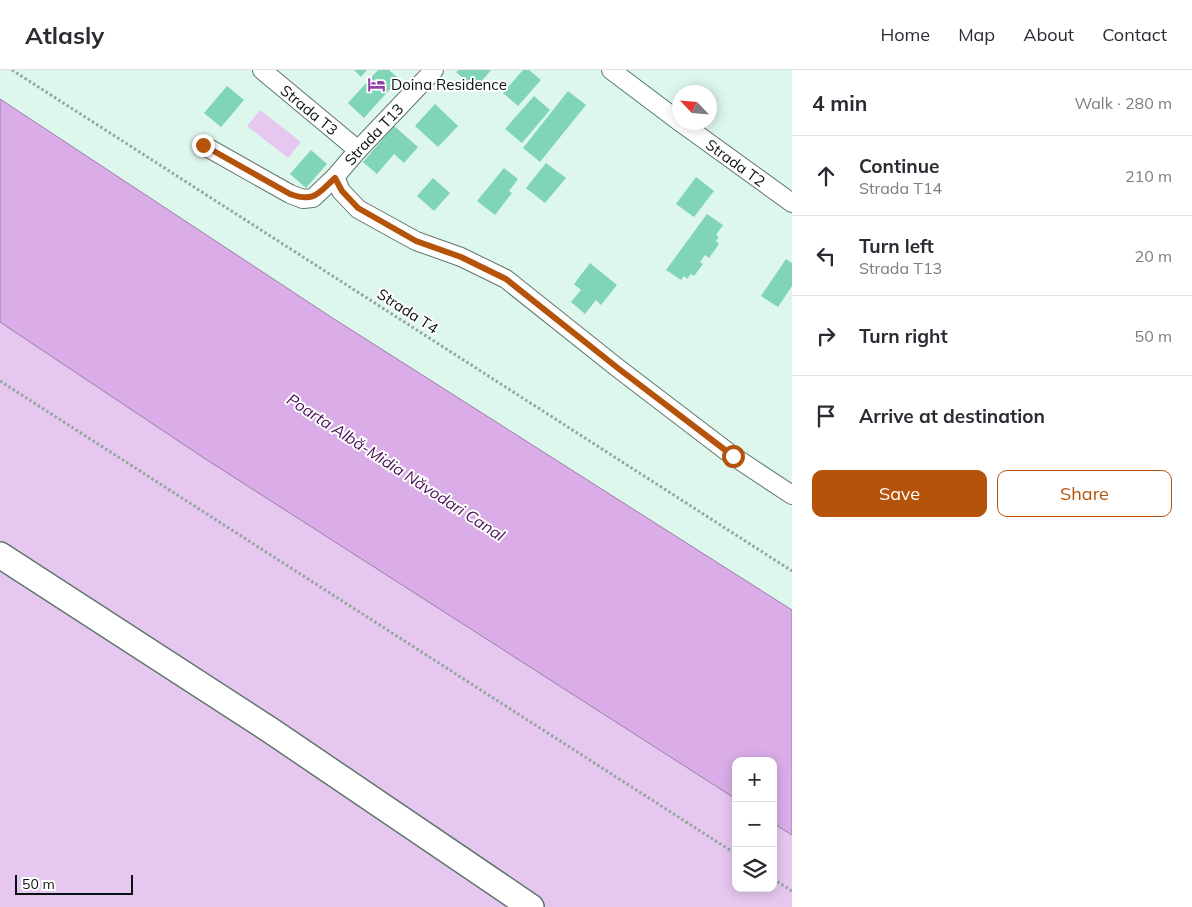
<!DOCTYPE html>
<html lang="en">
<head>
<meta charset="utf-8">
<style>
  body { margin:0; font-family:Mulish,sans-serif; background:#f2f2f3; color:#2b2b33 }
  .controls { position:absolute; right:15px; bottom:15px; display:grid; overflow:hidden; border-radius:10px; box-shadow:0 2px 12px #0003 }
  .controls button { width:45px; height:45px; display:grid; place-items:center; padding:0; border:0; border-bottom:1px solid #e1e1e2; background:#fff; color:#2b2b33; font:25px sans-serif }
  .compass { position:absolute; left:672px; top:15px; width:45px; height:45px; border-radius:50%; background:#fff; box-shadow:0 2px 12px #0003; rotate:296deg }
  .scale { position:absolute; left:15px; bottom:12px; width:118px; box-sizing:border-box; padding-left:5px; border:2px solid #09120e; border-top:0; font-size:14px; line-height:18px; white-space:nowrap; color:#09120e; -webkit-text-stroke:4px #fff; paint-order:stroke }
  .stop { position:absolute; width:15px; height:15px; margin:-11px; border:4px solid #b45309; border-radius:50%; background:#fff }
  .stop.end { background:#b45309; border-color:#fff; box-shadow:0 1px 5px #0008 }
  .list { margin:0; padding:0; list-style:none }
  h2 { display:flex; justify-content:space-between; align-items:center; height:65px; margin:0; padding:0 20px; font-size:21px }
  h2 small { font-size:16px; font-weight:400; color:#7c7c81 }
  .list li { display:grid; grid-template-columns:32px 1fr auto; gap:15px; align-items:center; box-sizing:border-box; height:80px; padding:0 20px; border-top:1px solid #e1e1e2 }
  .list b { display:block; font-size:19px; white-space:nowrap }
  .list p { margin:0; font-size:16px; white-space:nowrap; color:#7c7c81 }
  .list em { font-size:16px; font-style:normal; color:#7c7c81 }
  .actions { display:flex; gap:10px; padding:15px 20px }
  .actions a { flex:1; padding:11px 0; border:1px solid #b45309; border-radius:10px; text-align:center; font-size:18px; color:#b45309 }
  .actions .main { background:#b45309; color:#fff }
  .icon { flex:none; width:28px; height:28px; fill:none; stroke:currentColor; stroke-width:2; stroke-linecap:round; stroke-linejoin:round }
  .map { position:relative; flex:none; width:792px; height:837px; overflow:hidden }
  header { display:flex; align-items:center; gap:30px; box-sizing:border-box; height:70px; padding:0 25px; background:#fff; border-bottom:1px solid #e1e1e2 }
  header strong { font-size:24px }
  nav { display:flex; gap:28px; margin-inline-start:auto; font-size:18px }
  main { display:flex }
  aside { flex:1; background:#fff }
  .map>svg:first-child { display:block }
  .green { fill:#e6c7ef }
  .water { fill:#daade8; stroke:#9b7ea7 }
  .building { fill:#80d5b6 }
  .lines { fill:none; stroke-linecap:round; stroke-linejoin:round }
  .street-casing { stroke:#60766d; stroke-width:20 }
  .secondary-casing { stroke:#60766d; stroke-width:28 }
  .path { stroke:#94a79f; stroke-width:3; stroke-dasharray:2.5 2.5; stroke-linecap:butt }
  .street { stroke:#fff; stroke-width:18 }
  .secondary { stroke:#fff; stroke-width:25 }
  .route { stroke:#b45309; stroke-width:6 }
  .labels { text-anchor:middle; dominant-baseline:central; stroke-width:4; stroke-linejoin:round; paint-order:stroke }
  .poi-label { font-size:15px; fill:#09120e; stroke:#fff; text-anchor:start }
  .street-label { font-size:15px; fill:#09120e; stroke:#fff }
  .water-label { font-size:16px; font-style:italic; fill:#470f56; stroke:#fff }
</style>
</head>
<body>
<header>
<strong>Atlasly</strong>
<nav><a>Home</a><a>Map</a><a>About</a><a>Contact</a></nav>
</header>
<main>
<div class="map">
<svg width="792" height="837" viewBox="0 0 792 837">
  <rect width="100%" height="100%" fill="#def7ec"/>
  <!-- green -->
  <g class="green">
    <path d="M260 40 301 72 288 88 247 56Z"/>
    <path d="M0 252 204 388 736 729V818H773V753L792 765V837H0Z"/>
  </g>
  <!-- water -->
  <path class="water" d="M0 29 331 247 792 540V765L773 753V691H736V729L204 388 0 252Z"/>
  <!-- building -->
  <g class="building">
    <path d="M354 0H367L361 7Z"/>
    <path d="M378 0H389L399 9 364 48 348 33Z"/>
    <path d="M459 0H491L475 19 456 2Z"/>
    <path d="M523 0H529L541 10 518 36 503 23Z"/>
    <path d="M227 16 244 30 221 57 204 43Z"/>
    <path d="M568 21 586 35 540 92 523 78Z"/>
    <path d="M534 26 550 40 522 73 505 59Z"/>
    <path d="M435 34 458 56 438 77 415 56Z"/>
    <path d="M394 56 418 77 404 93 394 84 377 104 363 92Z"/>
    <path d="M311 80 327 94 306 118 290 104Z"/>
    <path d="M546 93 566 108 545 133 526 118Z"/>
    <path d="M504 98 518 109 509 121 512 123 495 145 477 131Z"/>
    <path d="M696 107 714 121 694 147 676 134Z"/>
    <path d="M433 108 450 123 434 141 417 126Z"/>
    <path d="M707 144 723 155 716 165 719 167 716 171 719 174 709 188 705 185 700 192 703 194 694 206 691 204 687 209 684 206 681 210 666 200Z"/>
    <path d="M786 189 792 193V216L778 237 761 226Z"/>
    <path d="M590 193 617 215 601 235 596 230 585 244 571 232 581 220 574 214Z"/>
  </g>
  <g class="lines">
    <defs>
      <g id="street">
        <path id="s1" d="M262 0 358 80"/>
        <path d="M611 0 680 52"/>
        <path id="s2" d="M680 52 792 133"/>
        <path id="s3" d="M203 75 290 124 303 129 313 128 335 107 358 80 434 0"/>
        <path d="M335 107 341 121 358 139 416 171 461 187 506 209 619 299 733 386 792 425"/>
      </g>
      <path id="secondary" d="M0 485 270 660 531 837"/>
    </defs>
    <!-- street casing -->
    <use href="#street" class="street-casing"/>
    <!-- secondary casing -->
    <use href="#secondary" class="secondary-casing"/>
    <!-- path -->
    <g class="path">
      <path d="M12 0 792 501"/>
      <path d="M0 311 736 784"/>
      <path d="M773 809 792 821"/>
    </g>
    <!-- street -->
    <use href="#street" class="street"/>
    <!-- secondary -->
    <use href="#secondary" class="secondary"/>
  </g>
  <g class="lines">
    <!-- route -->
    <path class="route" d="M203 75 290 124C315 133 318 123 335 108L342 121 358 138 416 171 461 187 506 209 619 299 733 386"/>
  </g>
  <!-- icons -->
  <defs>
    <symbol id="hotel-bare" viewBox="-9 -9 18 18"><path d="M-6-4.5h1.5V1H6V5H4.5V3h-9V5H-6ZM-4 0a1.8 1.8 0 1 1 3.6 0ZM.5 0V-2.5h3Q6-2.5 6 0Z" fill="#943eac" stroke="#fff" stroke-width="2.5" paint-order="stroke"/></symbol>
  </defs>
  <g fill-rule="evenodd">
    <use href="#hotel-bare" x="364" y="2" width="25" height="25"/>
  </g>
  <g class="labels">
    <!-- poi labels -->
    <g class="poi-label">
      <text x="391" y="14">Doina Residence</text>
    </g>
    <!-- street labels -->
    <g class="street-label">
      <text stroke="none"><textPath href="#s1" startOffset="62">Strada T3</textPath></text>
      <text stroke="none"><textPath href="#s3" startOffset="212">Strada T13</textPath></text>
      <text stroke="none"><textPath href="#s2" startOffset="69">Strada T2</textPath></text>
      <text transform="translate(408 241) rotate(33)">Strada T4</text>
    </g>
    <!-- water labels -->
    <g class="water-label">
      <text transform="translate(396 397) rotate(33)">Poarta Albă-Midia Năvodari Canal</text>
    </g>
  </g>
</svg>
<div class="controls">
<button>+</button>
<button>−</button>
<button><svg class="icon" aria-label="layers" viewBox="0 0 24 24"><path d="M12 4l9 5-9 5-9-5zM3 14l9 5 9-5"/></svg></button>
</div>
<svg class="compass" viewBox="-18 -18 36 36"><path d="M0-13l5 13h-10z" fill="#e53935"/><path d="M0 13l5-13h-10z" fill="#7c7c81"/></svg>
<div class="scale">50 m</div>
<div class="stop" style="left:733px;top:386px"></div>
<div class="stop end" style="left:203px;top:75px"></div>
</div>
<aside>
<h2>4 min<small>Walk · 280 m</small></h2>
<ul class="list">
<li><svg class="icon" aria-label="ahead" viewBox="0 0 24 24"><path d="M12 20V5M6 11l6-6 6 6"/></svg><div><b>Continue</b><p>Strada T14</p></div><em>210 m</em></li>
<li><svg class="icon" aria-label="left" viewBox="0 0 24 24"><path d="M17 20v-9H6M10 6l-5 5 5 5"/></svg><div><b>Turn left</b><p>Strada T13</p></div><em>20 m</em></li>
<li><svg class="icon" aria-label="right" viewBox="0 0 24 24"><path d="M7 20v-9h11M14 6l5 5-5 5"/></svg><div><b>Turn right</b></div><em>50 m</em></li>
<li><svg class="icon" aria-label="arrive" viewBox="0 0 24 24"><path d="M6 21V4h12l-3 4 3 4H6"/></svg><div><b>Arrive at destination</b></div></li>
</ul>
<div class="actions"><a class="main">Save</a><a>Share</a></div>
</aside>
</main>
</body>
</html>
